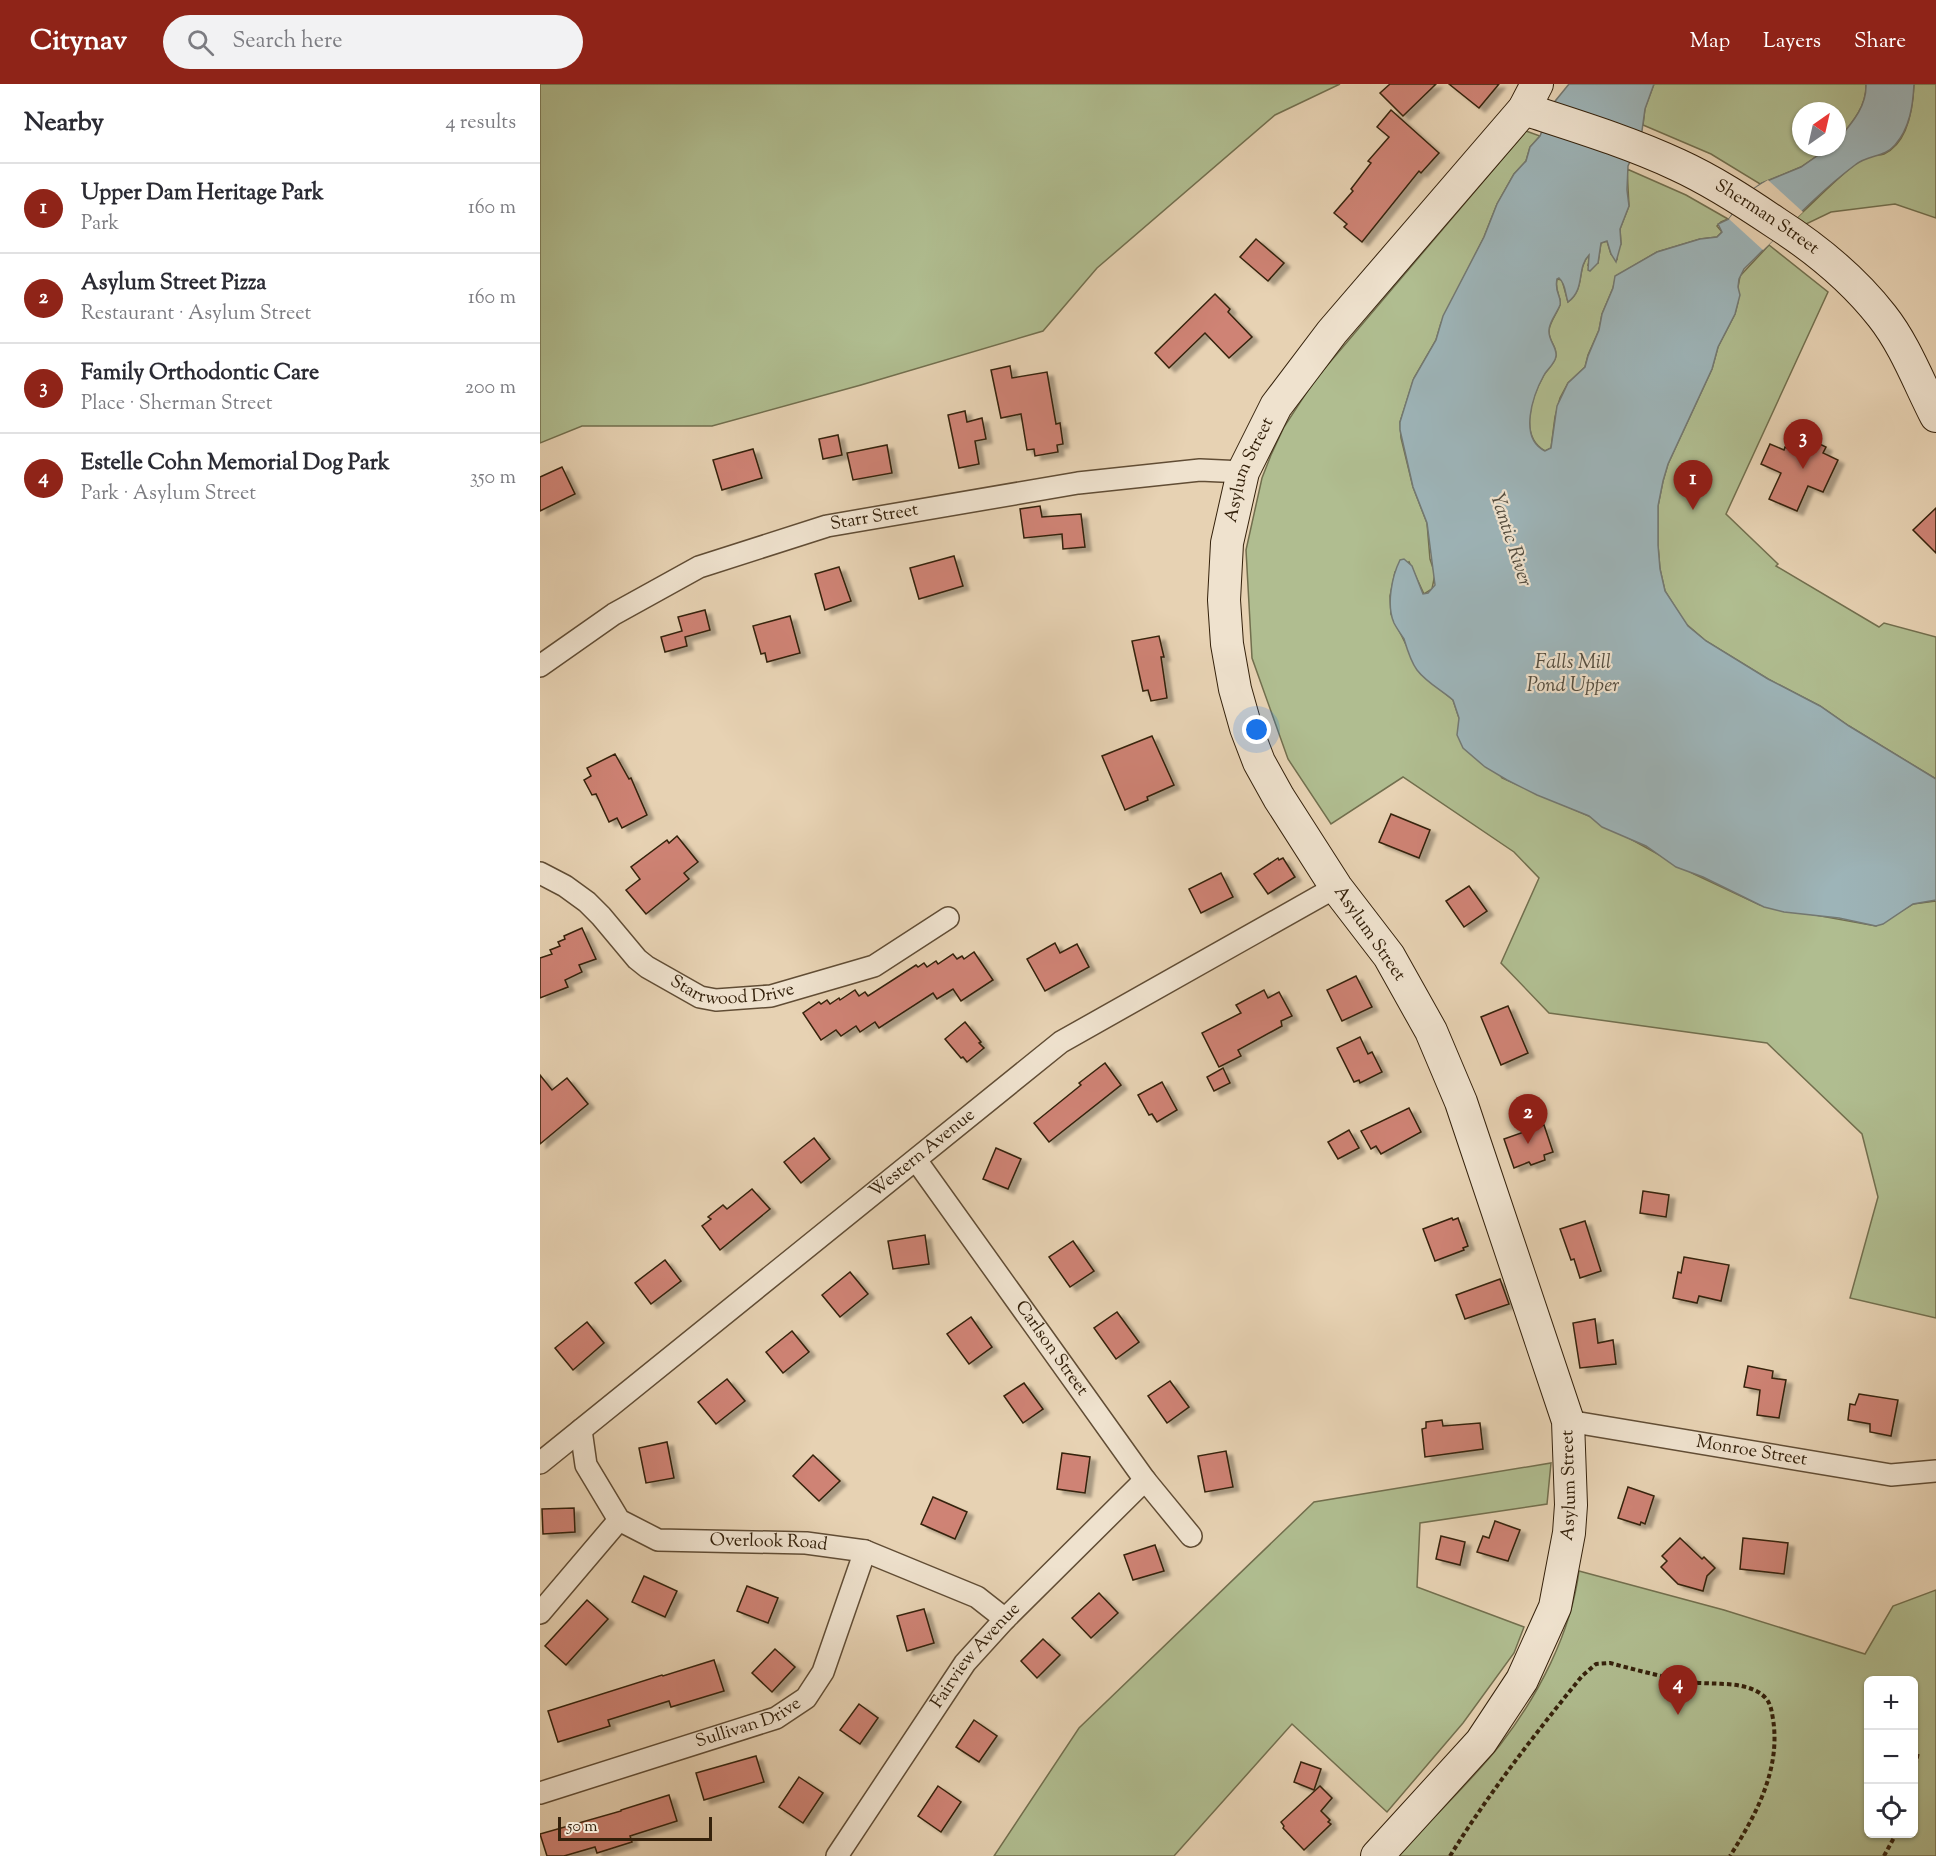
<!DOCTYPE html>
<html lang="en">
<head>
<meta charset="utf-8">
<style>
  body { margin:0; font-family:"Sorts Mill Goudy",serif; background:#f2f2f3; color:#2b2b33 }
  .controls { position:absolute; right:18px; bottom:18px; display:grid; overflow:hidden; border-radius:9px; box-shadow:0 2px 4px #0004 }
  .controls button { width:54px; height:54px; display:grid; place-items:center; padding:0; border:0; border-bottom:2px solid #e1e1e2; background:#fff; color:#2b2b33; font:30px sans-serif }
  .compass { position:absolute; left:1252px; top:18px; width:54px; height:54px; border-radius:50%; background:#fff; box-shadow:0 2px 4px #0004; rotate:34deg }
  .scale { position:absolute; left:18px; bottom:15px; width:154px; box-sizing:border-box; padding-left:6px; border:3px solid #34210b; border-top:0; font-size:16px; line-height:21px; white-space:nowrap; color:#34210b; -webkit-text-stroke:4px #efe2ce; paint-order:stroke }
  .you { position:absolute; left:717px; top:646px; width:21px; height:21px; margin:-15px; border:4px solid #fff; border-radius:50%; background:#1a73e8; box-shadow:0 0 0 9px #1a73e833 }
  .badge { display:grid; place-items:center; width:39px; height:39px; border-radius:50%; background:#8f2418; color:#fff; font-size:20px; font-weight:700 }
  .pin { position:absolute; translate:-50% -50px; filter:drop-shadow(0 2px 3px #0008) }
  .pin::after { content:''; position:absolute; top:32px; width:21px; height:18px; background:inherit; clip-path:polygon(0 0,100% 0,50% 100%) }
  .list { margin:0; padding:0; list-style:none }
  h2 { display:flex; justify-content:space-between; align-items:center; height:78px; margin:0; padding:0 24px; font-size:26px }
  h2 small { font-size:20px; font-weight:400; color:#7c7c81 }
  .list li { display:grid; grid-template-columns:39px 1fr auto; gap:18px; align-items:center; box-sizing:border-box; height:90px; padding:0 24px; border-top:2px solid #e1e1e2 }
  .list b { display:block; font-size:22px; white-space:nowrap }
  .list p { margin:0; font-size:20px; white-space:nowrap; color:#7c7c81 }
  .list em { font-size:20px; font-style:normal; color:#7c7c81 }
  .icon { flex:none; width:33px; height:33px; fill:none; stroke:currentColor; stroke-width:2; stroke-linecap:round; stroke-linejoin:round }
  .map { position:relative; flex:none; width:1396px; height:1772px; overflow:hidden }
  header { display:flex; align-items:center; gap:36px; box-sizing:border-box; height:84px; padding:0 30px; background:#8f2418; color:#fff }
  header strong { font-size:28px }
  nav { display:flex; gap:33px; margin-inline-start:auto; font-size:21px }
  .search { width:420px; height:54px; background:#f2f2f3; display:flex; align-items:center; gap:15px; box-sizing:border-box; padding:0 21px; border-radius:33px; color:#7c7c81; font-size:22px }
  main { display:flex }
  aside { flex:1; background:#fff }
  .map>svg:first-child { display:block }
  .green { fill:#b0bd90; stroke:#726f4e; stroke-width:1.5; fill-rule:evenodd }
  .water { fill:#9db4b8; stroke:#737973; stroke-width:1.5 }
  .pier { fill:#e7d2b3 }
  .building { fill:#cf8374; stroke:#34210b; stroke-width:1.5; filter:url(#shadow) }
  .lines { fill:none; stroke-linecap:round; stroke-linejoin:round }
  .street-casing { stroke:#614d35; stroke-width:24 }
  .secondary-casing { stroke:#34210b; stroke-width:34 }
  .path { stroke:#34210b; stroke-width:4; stroke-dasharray:4.5 3; stroke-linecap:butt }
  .street { stroke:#efe2ce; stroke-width:21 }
  .secondary { stroke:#efe2ce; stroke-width:32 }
  .labels { text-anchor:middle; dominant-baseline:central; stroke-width:4.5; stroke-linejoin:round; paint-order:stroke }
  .street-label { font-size:18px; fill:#34210b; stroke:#efe2ce }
  .water-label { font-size:20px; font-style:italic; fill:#544d3f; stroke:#efe2ce }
</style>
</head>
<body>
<header>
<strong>Citynav</strong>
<div class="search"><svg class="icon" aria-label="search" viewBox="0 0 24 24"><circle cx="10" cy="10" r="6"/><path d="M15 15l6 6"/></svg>Search here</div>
<nav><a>Map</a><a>Layers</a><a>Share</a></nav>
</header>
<main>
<aside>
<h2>Nearby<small>4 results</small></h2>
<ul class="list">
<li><span class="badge">1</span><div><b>Upper Dam Heritage Park</b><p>Park</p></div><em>160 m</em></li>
<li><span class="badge">2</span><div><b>Asylum Street Pizza</b><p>Restaurant · Asylum Street</p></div><em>160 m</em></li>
<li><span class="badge">3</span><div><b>Family Orthodontic Care</b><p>Place · Sherman Street</p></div><em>200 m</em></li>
<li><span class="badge">4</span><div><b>Estelle Cohn Memorial Dog Park</b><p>Park · Asylum Street</p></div><em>350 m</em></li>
</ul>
</aside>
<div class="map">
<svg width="1396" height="1772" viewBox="0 0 1396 1772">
  <defs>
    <filter id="shadow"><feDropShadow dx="6" dy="4" stdDeviation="1.5" flood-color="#0004"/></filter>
  </defs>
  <rect width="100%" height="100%" fill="#e7d2b3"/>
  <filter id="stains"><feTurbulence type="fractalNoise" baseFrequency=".00333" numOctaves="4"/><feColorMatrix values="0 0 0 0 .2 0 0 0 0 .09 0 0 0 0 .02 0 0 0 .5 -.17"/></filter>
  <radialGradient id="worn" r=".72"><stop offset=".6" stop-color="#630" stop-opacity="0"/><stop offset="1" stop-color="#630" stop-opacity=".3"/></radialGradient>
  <!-- green -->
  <g class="green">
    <path d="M0 0H800L735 31 557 184 503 247 321 301 172 342H42L0 359Z"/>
    <path d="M1114 0H1326C1327 23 1311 40 1297 57V27H1261V63H1290L1261 83 1220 100 1171 70 1103 41 1105 24Z"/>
    <path d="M1374 0H1396V134L1355 120 1291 128 1260 143 1252 138C1273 119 1292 99 1314 81 1319 78 1325 73 1330 72 1335 70 1339 72 1344 70 1368 59 1373 23 1374 0Z"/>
    <path d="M986 47 1000 52 990 63 986 77 974 90 957 120 944 153 901 239 896 256 874 294 860 338 861 354 873 403 887 439 890 475 895 490 892 505 884 510 869 478 855 488 850 512 851 530 880 589 913 616 919 634 962 694 1049 732 1154 790 1220 821 1336 842 1373 820 1396 817V1234L1310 1214 1338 1113 1322 1050 1227 959 1009 929 961 879 999 794 974 768 863 693 791 740 748 675 712 574 706 466 722 394 731 371 744 343 774 297Z"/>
    <path d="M1087 85 1146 111 1188 135 1181 138 1177 142 1182 148 1177 153 1160 155 1117 168 1076 192 1073 204 1062 230 1059 246 1048 271 1045 283 1028 299 1020 314 1015 333 1011 364 1005 367C978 352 992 312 1004 291 1007 285 1015 280 1016 272 1017 262 1008 257 1009 246 1010 238 1017 229 1020 221 1022 212 1014 209 1017 195L1022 196 1028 218C1046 204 1036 185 1049 171L1050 175 1048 181 1058 179 1061 159 1067 157 1071 170 1077 175V167L1081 160 1080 145 1089 122Z"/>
    <path d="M1229 161 1288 208 1186 430 1238 480 1236 482 1339 543 1344 539 1396 553V695L1309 642 1280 622 1228 595 1166 557 1145 539 1125 507 1120 485 1118 461V422L1123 397 1128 380 1172 285 1178 263 1195 230 1198 218V203L1200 192Z"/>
    <path d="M1011 1379 1007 1420 880 1439 877 1503 984 1543 974 1569 923 1639 847 1728 752 1640 634 1772H454L539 1644 774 1418Z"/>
    <path d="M1039 1487 1184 1526 1325 1570 1353 1522 1396 1506V1772H857C891 1735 929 1700 960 1661 998 1612 1031 1549 1039 1487ZM1328 1596H1374V1750H1328Z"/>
  </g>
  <!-- water -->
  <path class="water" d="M1029 0H1114L1105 25 1101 54 1088 82 1087 106 1089 122 1080 145 1081 160 1076 178 1071 170 1067 157 1061 159 1058 179 1050 187 1048 186 1049 171C1036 184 1046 205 1028 218 1025 210 1026 200 1019 194L1017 195C1014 209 1022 212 1020 221 1017 229 1009 238 1009 246 1008 257 1017 262 1016 272 1015 280 1007 285 1004 291 993 311 978 354 1005 367L1011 364 1017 322 1028 299 1045 283 1048 272 1059 246 1062 230 1073 204 1075 192 1117 168 1160 155 1177 153 1182 148 1178 140 1189 135 1201 118 1212 106 1222 99 1261 83 1290 63H1297V57C1311 40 1327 23 1326 0H1374C1373 21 1370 44 1355 61 1344 74 1329 70 1315 81 1275 111 1240 150 1204 185L1199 195 1198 203 1200 211 1195 230 1178 263 1172 285 1128 380 1123 397 1118 422V461L1120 485 1125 507 1148 542 1166 557 1228 595 1280 622 1309 642 1396 695V816L1373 820 1343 840 1336 842 1299 834 1244 828 1224 823 1163 793 1136 783 1106 762 1062 743 1049 732 997 711 967 696 945 683 923 664 917 651 919 634 913 616C901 606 886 598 877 586 871 578 867 565 864 555 861 550 857 545 854 539 846 521 852 492 860 476L864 475 872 482 883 510 888 509 895 501 887 439 873 403 860 346V338L873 296 896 256 903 232 944 153 957 120 974 90 986 77 990 63 1000 52 1012 21Z"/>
  <!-- pier -->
  <path class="pier" d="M1228 96 1263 128 1223 166 1189 135 1212 106Z"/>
  <!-- building -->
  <g class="building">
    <path d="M850 0H896L863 32 840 9Z"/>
    <path d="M909 0H959L939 24Z"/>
    <path d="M851 26 899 69 881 89 879 87 822 158 804 143 807 140 794 129 813 107 811 105 831 79 828 77 849 53 837 43Z"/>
    <path d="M716 155 744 179 728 197 700 173Z"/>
    <path d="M675 210 690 225 688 228 712 253 689 274 665 249 629 284 615 269Z"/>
    <path d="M470 282 472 294 507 288 516 340 520 339 523 360 517 361 518 368 495 372 494 365 487 366 481 330 461 334 451 286Z"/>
    <path d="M425 327 427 338 442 334 446 355 435 357 439 380 419 384 408 331Z"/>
    <path d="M1259 350 1286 363 1283 369 1298 376 1283 408 1268 402 1257 427 1229 415 1241 389 1221 380 1230 360 1244 366 1245 363 1251 366Z"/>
    <path d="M298 351 302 371 283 375 279 355Z"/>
    <path d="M347 361 352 389 313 396 307 369Z"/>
    <path d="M213 365 222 394 182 406 173 376Z"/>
    <path d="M22 383 35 410 0 427V393Z"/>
    <path d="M500 422 502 433 541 430 545 463 523 465 522 450 484 454 480 425Z"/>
    <path d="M1396 424V469L1373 446Z"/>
    <path d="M414 472 423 502 379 515 370 484Z"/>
    <path d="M299 483 311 517 285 526 275 490Z"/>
    <path d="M165 526 170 546 145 553 147 562 125 568 121 553 142 547 138 533Z"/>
    <path d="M250 532 260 569 227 578 225 569 221 570 213 542Z"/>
    <path d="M619 552 624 573H621L627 614 611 617 608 606 603 607 592 557Z"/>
    <path d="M612 652 634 701 607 713 608 716 585 726 562 672Z"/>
    <path d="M75 670 89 695 91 694 107 731 82 744 77 734 69 738 56 710 52 711 44 696 51 692 47 684Z"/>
    <path d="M851 730 890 746 879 774 839 758Z"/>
    <path d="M137 752 158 778 144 789 149 795 106 830 86 806 100 795 91 783 127 756 129 759Z"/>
    <path d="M738 774 739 776 743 774 755 793 728 810 714 790Z"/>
    <path d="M681 789 693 813 661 829 649 805Z"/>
    <path d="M929 802 947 827 924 843 906 817Z"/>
    <path d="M42 844 56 875 39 881 42 888 25 896 28 903 0 914V874L12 870 10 866 20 862 18 858 25 855 24 852Z"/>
    <path d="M515 859 520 869 537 860 549 883 505 907 487 875Z"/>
    <path d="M434 868 453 896 421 917 413 905 397 915 393 909 339 944 335 938 320 948 316 942 301 952 296 946 281 956 263 929 279 918 281 920 287 916 290 920 299 914 300 916 315 906 319 912 325 908 328 912 376 881 378 883 384 879 387 883 396 877 398 880 413 870 417 875 422 872 424 875Z"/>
    <path d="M816 892 832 923 802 937 787 906Z"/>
    <path d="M724 906 728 914 739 908 752 932 741 937 742 942 698 966 701 972 679 983 662 949 701 929 696 921Z"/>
    <path d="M968 922 988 969 961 981 941 933Z"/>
    <path d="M425 938 441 958 439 959 444 964 427 978 423 973 421 974 405 955Z"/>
    <path d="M820 953 828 970 832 968 842 988 820 999 819 996 814 998 797 964Z"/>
    <path d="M565 979 581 1001 509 1058 494 1039 541 1001 539 999Z"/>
    <path d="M683 984 690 999 674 1007 667 993Z"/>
    <path d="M0 991 12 1006 27 994 48 1020 0 1060Z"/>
    <path d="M622 998 637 1026 617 1038 612 1030 609 1031 598 1011Z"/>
    <path d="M869 1024 881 1048 841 1070 836 1062 831 1065 821 1047Z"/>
    <path d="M1004 1041 1013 1068 1004 1071 1005 1076 991 1081 989 1078 974 1084 964 1055Z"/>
    <path d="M809 1046 819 1064 798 1075 788 1058Z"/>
    <path d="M274 1054 290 1075 261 1099 244 1078Z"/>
    <path d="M456 1064 481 1075 468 1105 443 1095Z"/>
    <path d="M212 1105 230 1125 180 1166 162 1142 171 1135 168 1133 183 1121 187 1125Z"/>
    <path d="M1103 1107 1129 1111 1126 1133 1100 1129Z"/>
    <path d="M912 1134 913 1136 918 1134 928 1162 923 1164 924 1166 895 1177 883 1145Z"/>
    <path d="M1045 1137 1061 1187 1040 1194 1034 1175 1031 1176 1020 1145Z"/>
    <path d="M385 1151 389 1180 353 1185 348 1157Z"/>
    <path d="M533 1157 554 1187 530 1203 509 1173Z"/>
    <path d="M1144 1173 1189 1181 1181 1217 1159 1212 1157 1219 1133 1214 1138 1188 1141 1189Z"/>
    <path d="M125 1176 141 1197 111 1220 95 1199Z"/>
    <path d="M310 1188 328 1210 300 1233 282 1211Z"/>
    <path d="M960 1195 969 1220 925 1235 916 1211Z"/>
    <path d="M577 1228 599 1258 576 1275 554 1244Z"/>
    <path d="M431 1233 452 1263 429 1280 407 1250Z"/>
    <path d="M1055 1235 1058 1259 1073 1256 1076 1280 1040 1284 1033 1239Z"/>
    <path d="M47 1238 64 1259 33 1286 15 1264Z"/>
    <path d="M252 1247 269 1268 243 1289 226 1268Z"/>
    <path d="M1208 1282 1233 1287 1232 1294 1246 1296 1239 1334 1217 1331 1220 1306 1204 1303Z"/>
    <path d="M187 1295 205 1317 176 1340 158 1318Z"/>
    <path d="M630 1297 649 1323 627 1339 608 1312Z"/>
    <path d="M484 1299 503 1325 483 1339 464 1312Z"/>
    <path d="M1319 1310 1358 1316 1351 1352 1330 1348V1340L1308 1336 1310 1320 1315 1321Z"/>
    <path d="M902 1336 903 1342 940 1339 943 1365 885 1373 882 1345 886 1344V1338Z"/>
    <path d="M127 1358 134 1394 106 1399 99 1364Z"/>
    <path d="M686 1367 693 1403 665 1408 658 1372Z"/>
    <path d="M522 1369 550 1373 545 1409 517 1405Z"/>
    <path d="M273 1371 300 1397 279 1417 253 1392Z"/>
    <path d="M1088 1403 1114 1412 1105 1440 1101 1438 1100 1441 1078 1434Z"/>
    <path d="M393 1413 427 1428 415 1455 381 1440Z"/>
    <path d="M34 1424 35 1448 3 1450 2 1425Z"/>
    <path d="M955 1437 980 1446 968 1477 937 1468 943 1452 949 1454Z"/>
    <path d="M901 1452 925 1458 920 1481 896 1475Z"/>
    <path d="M1140 1454 1162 1475 1164 1473 1175 1484 1167 1492 1163 1507 1138 1500 1121 1483 1127 1477 1122 1472Z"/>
    <path d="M1203 1454 1248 1459 1244 1490 1200 1485Z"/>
    <path d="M615 1461 624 1487 593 1496 584 1471Z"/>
    <path d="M104 1492 137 1507 125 1533 92 1518Z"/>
    <path d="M207 1502 238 1514 228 1539 197 1527Z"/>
    <path d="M559 1509 578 1529 551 1554 532 1534Z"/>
    <path d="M47 1516 68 1535 26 1581 5 1562Z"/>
    <path d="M384 1525 394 1559 367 1567 357 1532Z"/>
    <path d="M503 1555 520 1571 497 1594 481 1577Z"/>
    <path d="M235 1565 255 1583 232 1608 212 1589Z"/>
    <path d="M174 1576 184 1607 131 1623 129 1617 68 1636 70 1642 18 1658 8 1627 122 1591 123 1592Z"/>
    <path d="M319 1620 338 1634 320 1660 300 1646Z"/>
    <path d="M434 1636 457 1652 439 1678 416 1663Z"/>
    <path d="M216 1672 224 1698 164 1716 156 1689Z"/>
    <path d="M761 1678 781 1685 774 1706 754 1698Z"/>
    <path d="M259 1693 283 1709 263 1739 239 1723Z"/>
    <path d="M398 1702 421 1718 401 1748 378 1732Z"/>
    <path d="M780 1702 792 1714 781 1727 790 1736 788 1738 791 1740 764 1766 743 1744 744 1742 741 1738Z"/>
    <path d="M129 1711 137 1737 90 1752 92 1758 57 1769 55 1763 24 1772H7L0 1750 81 1727V1726Z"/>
  </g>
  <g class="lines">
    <defs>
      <g id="street">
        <path id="s1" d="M0 582 74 530 159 483 287 442 538 399 660 386 703 388"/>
        <path id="s2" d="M0 789 25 802 47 818 61 832 97 875 107 883 160 913 176 916 231 912 334 882 408 834"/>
        <path id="s3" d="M376 1076 605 1396 651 1452"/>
        <path id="s4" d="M1028 1337 1351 1391 1396 1387"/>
        <path id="s5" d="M41 1346 46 1381 79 1436 118 1456 266 1459 325 1467 437 1513 465 1535"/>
        <path id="s6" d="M0 1379 521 958 796 803"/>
        <path d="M0 1529 79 1436"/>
        <path id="s7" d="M0 1709 236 1634 266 1614 283 1588 325 1467"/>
        <path id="s8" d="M297 1772 425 1579 465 1535 605 1396"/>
      </g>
      <g id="secondary">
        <path id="s9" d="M984 25C1036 42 1089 58 1138 81 1173 97 1205 118 1236 139 1275 164 1313 195 1342 232 1365 261 1379 299 1396 332"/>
        <path id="s10" d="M837 1772 941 1658 982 1596 1015 1523 1029 1449 1031 1421 1028 1337 921 1018 891 947 849 872 796 803 739 714 719 678 706 644 695 605 687 560 684 516 687 459 703 388 736 322 792 248 984 25 997 0"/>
      </g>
    </defs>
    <!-- street casing -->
    <use href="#street" class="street-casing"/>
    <!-- secondary casing -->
    <use href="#secondary" class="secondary-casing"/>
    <!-- path -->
    <g class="path">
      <path d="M1374 1689 1378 1668"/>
      <path d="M910 1772C949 1709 995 1650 1042 1592L1056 1580 1070 1579C1096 1586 1123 1593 1151 1598 1172 1601 1199 1597 1218 1608 1230 1615 1231 1623 1233 1635 1241 1685 1216 1731 1190 1772"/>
      <path d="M1344 1772 1356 1750"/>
    </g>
    <!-- street -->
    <use href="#street" class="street"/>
    <!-- secondary -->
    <use href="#secondary" class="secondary"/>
  </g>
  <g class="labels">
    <!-- street labels -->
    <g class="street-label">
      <text stroke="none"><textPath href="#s9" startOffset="267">Sherman Street</textPath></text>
      <text stroke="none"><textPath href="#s10" startOffset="1530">Asylum Street</textPath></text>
      <text stroke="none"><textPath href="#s1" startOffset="370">Starr Street</textPath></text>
      <text transform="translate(829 850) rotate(55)">Asylum Street</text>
      <text stroke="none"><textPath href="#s2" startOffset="236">Starrwood Drive</textPath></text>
      <text stroke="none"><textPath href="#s6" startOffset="492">Western Avenue</textPath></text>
      <text stroke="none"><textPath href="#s3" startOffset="232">Carlson Street</textPath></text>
      <text stroke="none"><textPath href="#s4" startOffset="186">Monroe Street</textPath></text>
      <text stroke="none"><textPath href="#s10" startOffset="432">Asylum Street</textPath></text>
      <text stroke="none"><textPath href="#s5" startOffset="254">Overlook Road</textPath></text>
      <text stroke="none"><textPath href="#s8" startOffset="244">Fairview Avenue</textPath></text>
      <text stroke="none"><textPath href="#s7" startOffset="220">Sullivan Drive</textPath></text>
    </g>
    <!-- water labels -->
    <g class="water-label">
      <text transform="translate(970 456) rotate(72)">Yantic River</text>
      <text x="1033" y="579">Falls Mill<tspan x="1033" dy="23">Pond Upper</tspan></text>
    </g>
  </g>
  <rect width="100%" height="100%" filter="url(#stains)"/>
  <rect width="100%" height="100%" fill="url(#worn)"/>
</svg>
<div class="controls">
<button>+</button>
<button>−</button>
<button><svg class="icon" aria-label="locate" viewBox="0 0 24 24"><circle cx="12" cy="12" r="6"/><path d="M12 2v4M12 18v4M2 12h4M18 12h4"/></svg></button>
</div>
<svg class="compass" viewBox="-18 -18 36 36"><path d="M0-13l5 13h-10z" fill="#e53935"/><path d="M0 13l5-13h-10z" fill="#7c7c81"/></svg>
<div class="scale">50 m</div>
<div class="you"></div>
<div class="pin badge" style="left:1153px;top:426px">1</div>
<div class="pin badge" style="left:988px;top:1060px">2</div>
<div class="pin badge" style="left:1263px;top:385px">3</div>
<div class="pin badge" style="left:1138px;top:1631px">4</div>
</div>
</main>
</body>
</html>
